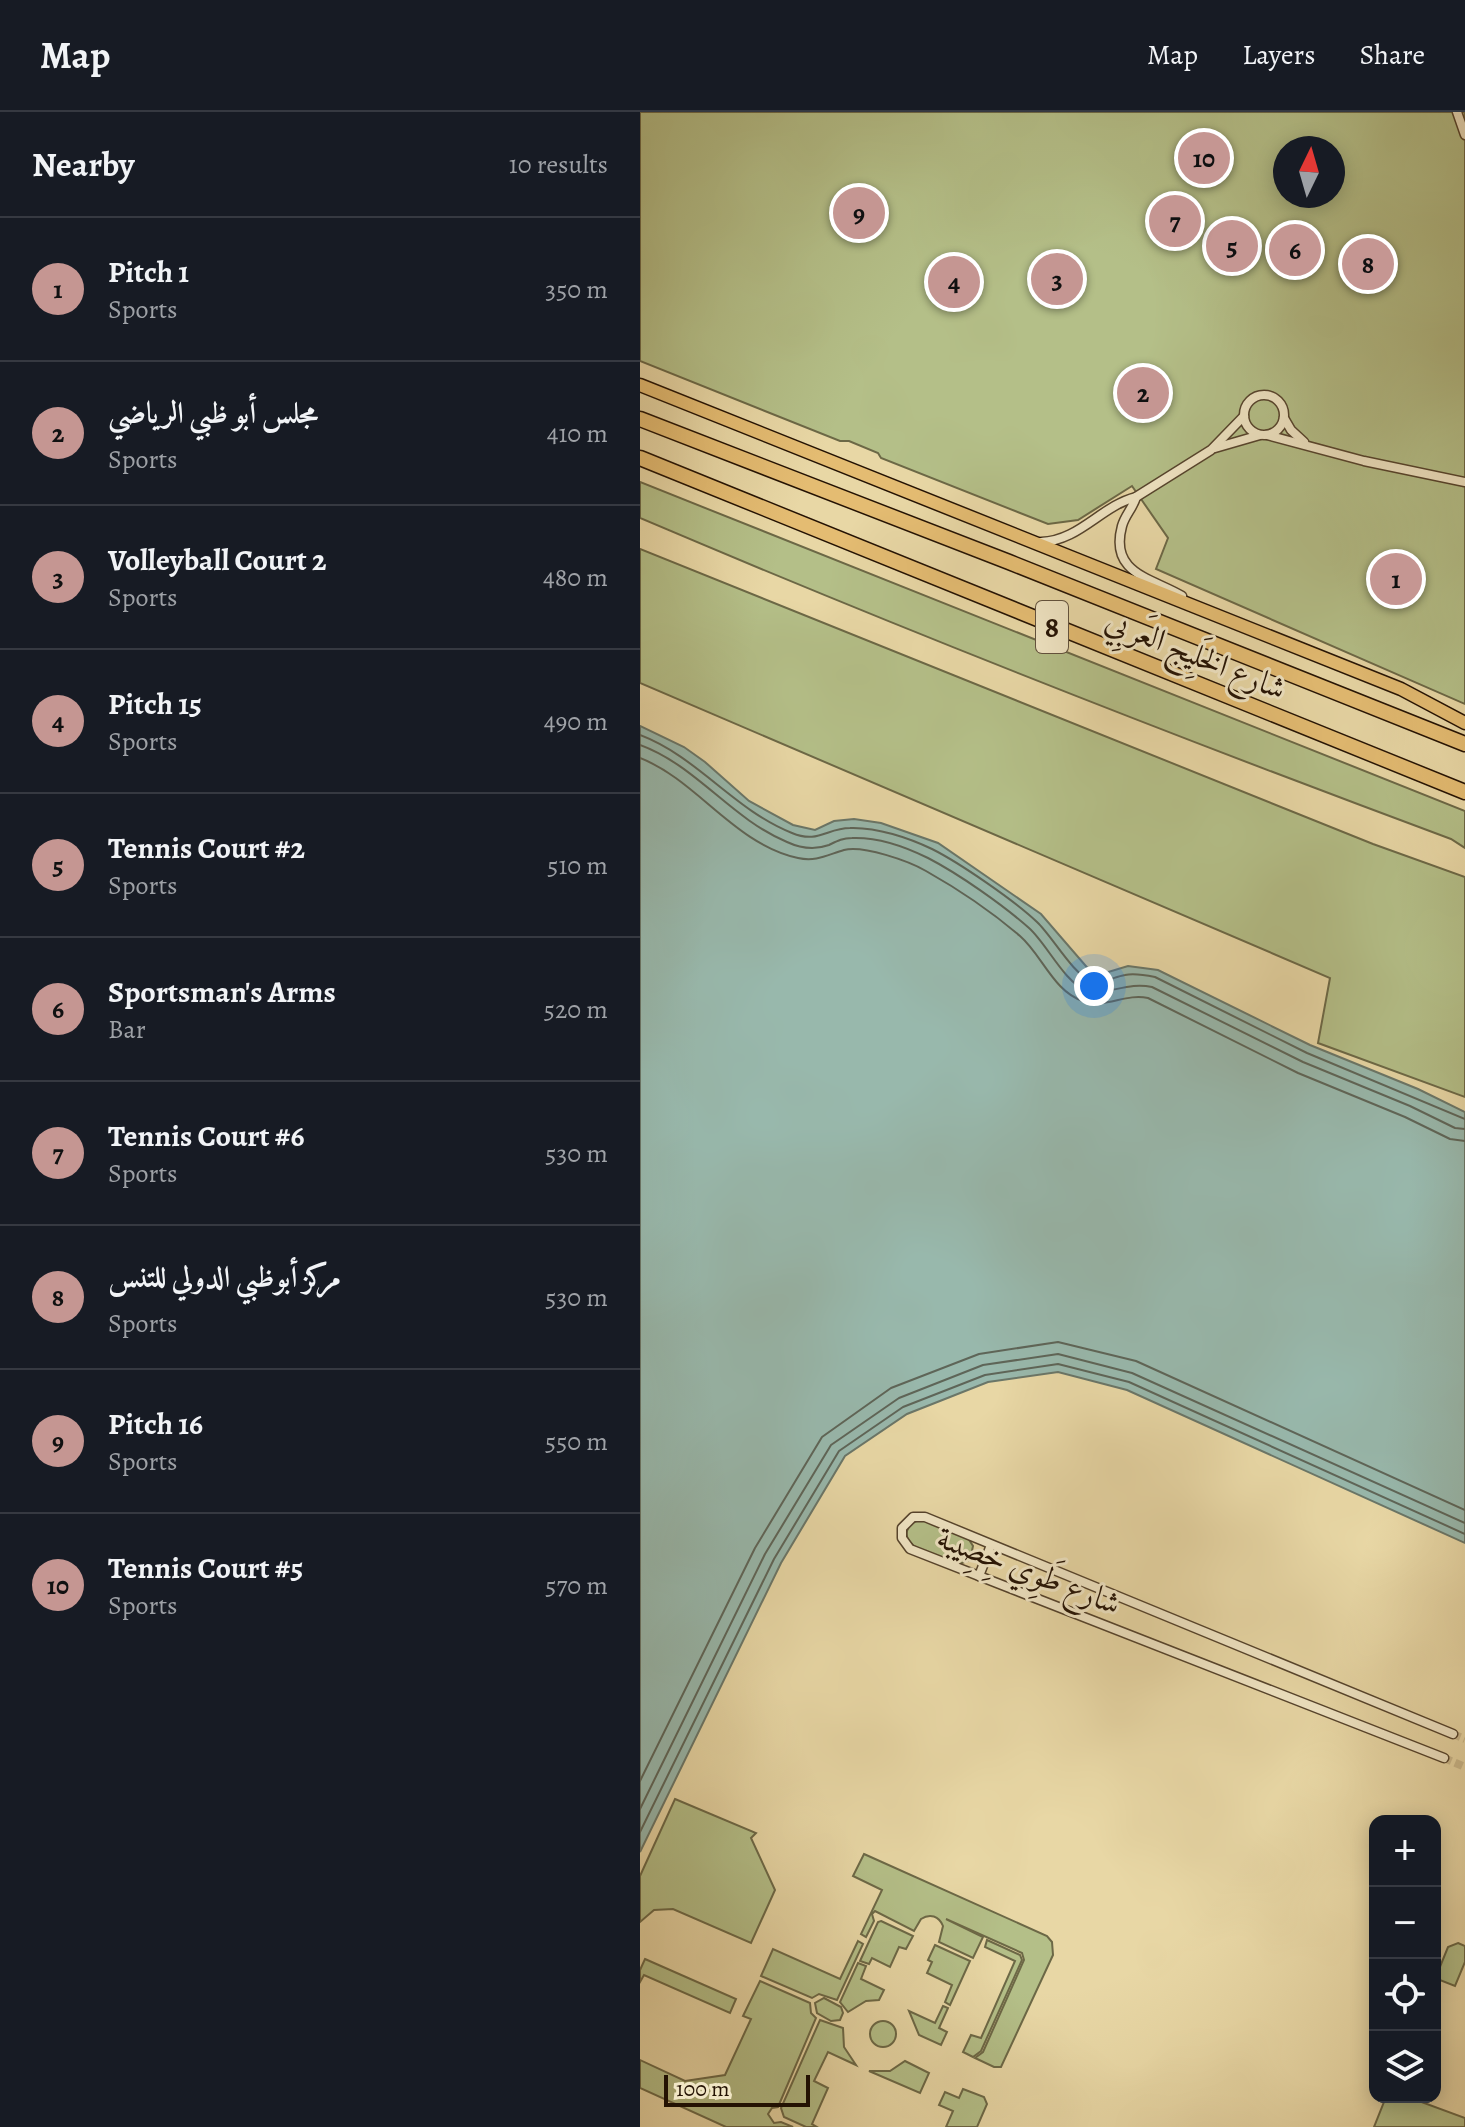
<!DOCTYPE html>
<html lang="en">
<head>
<meta charset="utf-8">
<style>
  body { margin:0; font-family:Alegreya,Amiri,serif; background:#242831; color:#f1f3f6 }
  .controls { position:absolute; right:24px; bottom:24px; display:grid; overflow:hidden; border-radius:16px; box-shadow:0 4px 20px #0003 }
  .controls button { width:72px; height:72px; display:grid; place-items:center; padding:0; border:0; border-bottom:2px solid #363941; background:#171b24; color:#f1f3f6; font:40px sans-serif }
  .compass { position:absolute; left:633px; top:24px; width:72px; height:72px; border-radius:50%; background:#171b24; box-shadow:0 4px 20px #0003; rotate:5deg }
  .scale { position:absolute; left:24px; bottom:20px; width:146px; box-sizing:border-box; padding-left:8px; border:4px solid #241203; border-top:0; font-size:22px; line-height:28px; white-space:nowrap; color:#241203; -webkit-text-stroke:6px #f0e5c4; paint-order:stroke }
  .you { position:absolute; left:454px; top:874px; width:28px; height:28px; margin:-20px; border:6px solid #fff; border-radius:50%; background:#1a73e8; box-shadow:0 0 0 12px #1a73e833 }
  .badge { display:grid; place-items:center; width:52px; height:52px; border-radius:50%; background:#c59692; color:#111; font-size:26px; font-weight:700 }
  .pin { position:absolute; translate:-50% -50%; border:4px solid #fff; box-shadow:0 2px 8px #0006 }
  .list { margin:0; padding:0; list-style:none }
  h2 { display:flex; justify-content:space-between; align-items:center; height:104px; margin:0; padding:0 32px; font-size:34px }
  h2 small { font-size:26px; font-weight:400; color:#9ea1a6 }
  .list li { display:grid; grid-template-columns:52px 1fr auto; gap:24px; align-items:center; box-sizing:border-box; height:144px; padding:0 32px; border-top:2px solid #363941 }
  .list b { display:block; font-size:30px; white-space:nowrap }
  .list p { margin:0; font-size:26px; white-space:nowrap; color:#9ea1a6 }
  .list em { font-size:26px; font-style:normal; color:#9ea1a6 }
  .icon { flex:none; width:44px; height:44px; fill:none; stroke:currentColor; stroke-width:2; stroke-linecap:round; stroke-linejoin:round }
  .map { position:relative; flex:none; width:825px; height:2015px; overflow:hidden }
  header { display:flex; align-items:center; gap:48px; box-sizing:border-box; height:112px; padding:0 40px; background:#171b24; border-bottom:2px solid #363941 }
  header strong { font-size:38px }
  nav { display:flex; gap:44px; margin-inline-start:auto; font-size:28px }
  main { display:flex }
  aside { flex:1; background:#171b24 }
  .map>svg:first-child { display:block }
  .green { fill:#b4bf88; stroke:#6c6846; stroke-width:2; fill-rule:evenodd }
  .water { fill:#98b8ac; stroke:#6a7668; stroke-width:2 }
  .lines { fill:none; stroke-linecap:round; stroke-linejoin:round }
  .shore { stroke:#5e6558; stroke-width:2 }
  .minor-tunnel { stroke:#cbb98d; stroke-width:8; stroke-dasharray:8 4; stroke-linecap:butt }
  .minor-casing { stroke:#55432c; stroke-width:11 }
  .primary-casing { stroke:#241203; stroke-width:15 }
  .trunk-casing { stroke:#241203; stroke-width:17 }
  .minor { stroke:#f0e5c4; stroke-width:8 }
  .primary { stroke:#e4bc72; stroke-width:12 }
  .trunk { stroke:#e4bc72; stroke-width:14 }
  .labels { text-anchor:middle; dominant-baseline:central; stroke-width:6; stroke-linejoin:round; paint-order:stroke }
  .shield { fill:#f0e5c4; stroke:#61513d; stroke-width:2 }
  .shield-label { font-size:30px; font-weight:bold; fill:#241203 }
  .street-label { font-size:32px; fill:#241203; stroke:#f0e5c4 }
</style>
</head>
<body>
<header>
<strong>Map</strong>
<nav><a>Map</a><a>Layers</a><a>Share</a></nav>
</header>
<main>
<aside>
<h2>Nearby<small>10 results</small></h2>
<ul class="list">
<li><span class="badge">1</span><div><b>Pitch 1</b><p>Sports</p></div><em>350 m</em></li>
<li><span class="badge">2</span><div><b>مجلس أبو ظبي الرياضي</b><p>Sports</p></div><em>410 m</em></li>
<li><span class="badge">3</span><div><b>Volleyball Court 2</b><p>Sports</p></div><em>480 m</em></li>
<li><span class="badge">4</span><div><b>Pitch 15</b><p>Sports</p></div><em>490 m</em></li>
<li><span class="badge">5</span><div><b>Tennis Court #2</b><p>Sports</p></div><em>510 m</em></li>
<li><span class="badge">6</span><div><b>Sportsman's Arms</b><p>Bar</p></div><em>520 m</em></li>
<li><span class="badge">7</span><div><b>Tennis Court #6</b><p>Sports</p></div><em>530 m</em></li>
<li><span class="badge">8</span><div><b>مركز أبوظبي الدولي للتنس</b><p>Sports</p></div><em>530 m</em></li>
<li><span class="badge">9</span><div><b>Pitch 16</b><p>Sports</p></div><em>550 m</em></li>
<li><span class="badge">10</span><div><b>Tennis Court #5</b><p>Sports</p></div><em>570 m</em></li>
</ul>
</aside>
<div class="map">
<svg width="825" height="2015" viewBox="0 0 825 2015">
  <rect width="100%" height="100%" fill="#e8d7a5"/>
  <filter id="stains"><feTurbulence type="fractalNoise" baseFrequency=".0025" numOctaves="4"/><feColorMatrix values="0 0 0 0 .2 0 0 0 0 .09 0 0 0 0 .02 0 0 0 .5 -.17"/></filter>
  <radialGradient id="worn" r=".72"><stop offset=".6" stop-color="#630" stop-opacity="0"/><stop offset="1" stop-color="#630" stop-opacity=".3"/></radialGradient>
  <!-- green -->
  <g class="green">
    <path d="M0 0H825V592L516 457 528 426 492 374 438 408 408 412 241 346 238 341 209 329H200L0 249ZM645 36H693V84H645Z"/>
    <path d="M0 370 825 699V736L811 727C539 626 268 520 0 406Z"/>
    <path d="M0 437 733 732 825 765V985L678 931 690 866 0 571Z"/>
    <path d="M282 1408 328 1426 333 1434 330 1448 317 1453C304 1447 262 1437 267 1419 269 1411 275 1409 282 1408Z"/>
    <path d="M35 1687 116 1721 111 1726 135 1778 111 1831 33 1797 14 1798 0 1810V1764Z"/>
    <path d="M224 1742 407 1824 412 1830 413 1843 361 1955H354L335 1946 343 1940 384 1848 382 1841 306 1807 343 1825 333 1846 299 1830 303 1814C299 1804 290 1801 281 1807L274 1819 235 1799 232 1802 234 1809 226 1825 221 1822 242 1778 213 1764Z"/>
    <path d="M241 1809 273 1824 266 1837 259 1835 250 1855 232 1846 229 1852 220 1849 238 1810Z"/>
    <path d="M347 1828 380 1843 382 1848 341 1939 333 1945 323 1940 331 1923 341 1926 375 1849 345 1835Z"/>
    <path d="M218 1829 223 1832 197 1888 179 1882 172 1886 121 1864 133 1837 200 1867Z"/>
    <path d="M818 1831 825 1834V1850L815 1874 800 1868 795 1880V1867L808 1835Z"/>
    <path d="M295 1833 330 1849 310 1893 305 1890 312 1873 287 1861 292 1850 288 1848Z"/>
    <path d="M5 1847 96 1887 90 1901 4 1863 0 1870V1858Z"/>
    <path d="M218 1851 226 1854 221 1867 244 1878 239 1888 226 1889 208 1900 200 1890Z"/>
    <path d="M120 1869 170 1891 171 1901 176 1906 138 1995 132 1996 128 2002 134 2011 141 2010 153 2015H86L0 1976V1948L45 1969 85 1963 111 1907 103 1904Z"/>
    <path d="M184 1886 201 1895 203 1901 200 1908 191 1909 177 1901 175 1891Z"/>
    <path d="M303 1894 308 1896 299 1916 307 1920 301 1933 279 1923 269 1899 295 1911Z"/>
    <path d="M180 1908 203 1916 204 1935 216 1953 188 1940 174 1969 188 1976 172 2012 177 2015H166L144 2005 141 1996Z"/>
    <circle cx="243" cy="1922" r="13"/>
    <path d="M265 1949 289 1961 280 1981 229 1959H250Z"/>
    <path d="M323 1977 344 1985 347 1992 337 2015H306L313 1999 299 1993 305 1980 319 1986Z"/>
    <path d="M746 1985H768L825 2006V2015H734Z"/>
  </g>
  <!-- water -->
  <path class="water" d="M0 614 44 635 65 650 109 689 153 713 175 718 194 709 214 707 241 711 298 731 401 802 451 860 465 861 488 854 518 858 670 933 778 977 825 1000V1431L487 1278 418 1260 348 1270 267 1302 205 1344 141 1451 0 1740Z"/>
  <g class="lines">
    <!-- shore -->
    <g class="shore">
      <path d="M0 623C58 645 94 698 152 721 178 732 187 716 210 716 237 715 269 726 292 737 320 751 375 789 397 810 412 824 433 862 450 868 462 873 473 865 485 863 495 861 505 863 515 865L667 941 825 1007"/>
      <path d="M0 633C57 654 90 706 147 730 160 736 175 738 189 733 197 729 202 726 212 726 237 725 266 735 288 746 319 762 363 793 389 816 407 832 424 870 446 878 467 885 486 869 512 875L663 950 770 994 815 1016 825 1017"/>
      <path d="M0 646C57 668 94 732 158 746 176 750 187 743 204 738 223 733 269 749 286 759 318 777 352 800 380 824 402 843 414 880 443 889 465 897 485 881 508 886L658 961 765 1005 810 1027 825 1029"/>
      <path d="M0 1669 115 1436 182 1325 251 1276 339 1242 418 1230 496 1249 825 1398"/>
      <path d="M0 1697 125 1442 191 1333 259 1286 343 1253 418 1242 492 1261 825 1411"/>
      <path d="M0 1720 134 1447 199 1339 263 1295 345 1263 418 1252 489 1270 825 1422"/>
    </g>
    <!-- minor-tunnel -->
    <g class="minor-tunnel">
      <path d="M813 1622 825 1627"/>
      <path d="M804 1646 825 1655"/>
    </g>
    <defs>
      <g id="minor">
        <path d="M817 0 825 23"/>
        <circle cx="624" cy="303" r="20"/>
        <path d="M644 306 651 318 664 330"/>
        <path d="M627 323 724 349 825 370"/>
        <path d="M575 336 620 323"/>
        <path d="M496 385C493 396 485 403 482 414 469 462 512 466 542 484"/>
        <path d="M401 430C439 429 461 394 496 385L571 338 604 304"/>
        <path d="M339 1464 351 1433"/>
        <path d="M804 1646 270 1437 262 1426V1416L273 1405H285L813 1622"/>
      </g>
      <path id="primary" d="M0 273 761 577 825 611"/>
      <g id="trunk">
        <path d="M0 307 369 450 825 632"/>
        <path d="M0 346 825 680"/>
      </g>
    </defs>
    <!-- minor casing -->
    <use href="#minor" class="minor-casing"/>
    <!-- primary casing -->
    <use href="#primary" class="primary-casing"/>
    <!-- trunk casing -->
    <use href="#trunk" class="trunk-casing"/>
    <!-- minor -->
    <use href="#minor" class="minor"/>
    <!-- primary -->
    <use href="#primary" class="primary"/>
    <!-- trunk -->
    <use href="#trunk" class="trunk"/>
  </g>
  <g class="labels">
    <!-- shield labels -->
    <rect class="shield" x="396" y="489" width="32" height="52" rx="6"/>
    <g class="shield-label">
      <text x="412" y="515">8</text>
    </g>
    <!-- street labels -->
    <g class="street-label">
      <text transform="translate(556 542) rotate(22)">شارع الخَلِيج العَربِي</text>
      <text transform="translate(389 1458) rotate(21)">شارع طَوِي خِصِيبة</text>
    </g>
  </g>
  <rect width="100%" height="100%" filter="url(#stains)"/>
  <rect width="100%" height="100%" fill="url(#worn)"/>
</svg>
<div class="controls">
<button>+</button>
<button>−</button>
<button><svg class="icon" aria-label="locate" viewBox="0 0 24 24"><circle cx="12" cy="12" r="6"/><path d="M12 2v4M12 18v4M2 12h4M18 12h4"/></svg></button>
<button><svg class="icon" aria-label="layers" viewBox="0 0 24 24"><path d="M12 4l9 5-9 5-9-5zM3 14l9 5 9-5"/></svg></button>
</div>
<svg class="compass" viewBox="-18 -18 36 36"><path d="M0-13l5 13h-10z" fill="#e53935"/><path d="M0 13l5-13h-10z" fill="#9ea1a6"/></svg>
<div class="scale">100 m</div>
<div class="you"></div>
<div class="pin badge" style="left:756px;top:467px">1</div>
<div class="pin badge" style="left:503px;top:281px">2</div>
<div class="pin badge" style="left:417px;top:167px">3</div>
<div class="pin badge" style="left:314px;top:170px">4</div>
<div class="pin badge" style="left:592px;top:134px">5</div>
<div class="pin badge" style="left:655px;top:138px">6</div>
<div class="pin badge" style="left:535px;top:109px">7</div>
<div class="pin badge" style="left:728px;top:152px">8</div>
<div class="pin badge" style="left:219px;top:101px">9</div>
<div class="pin badge" style="left:564px;top:46px">10</div>
</div>
</main>
</body>
</html>
